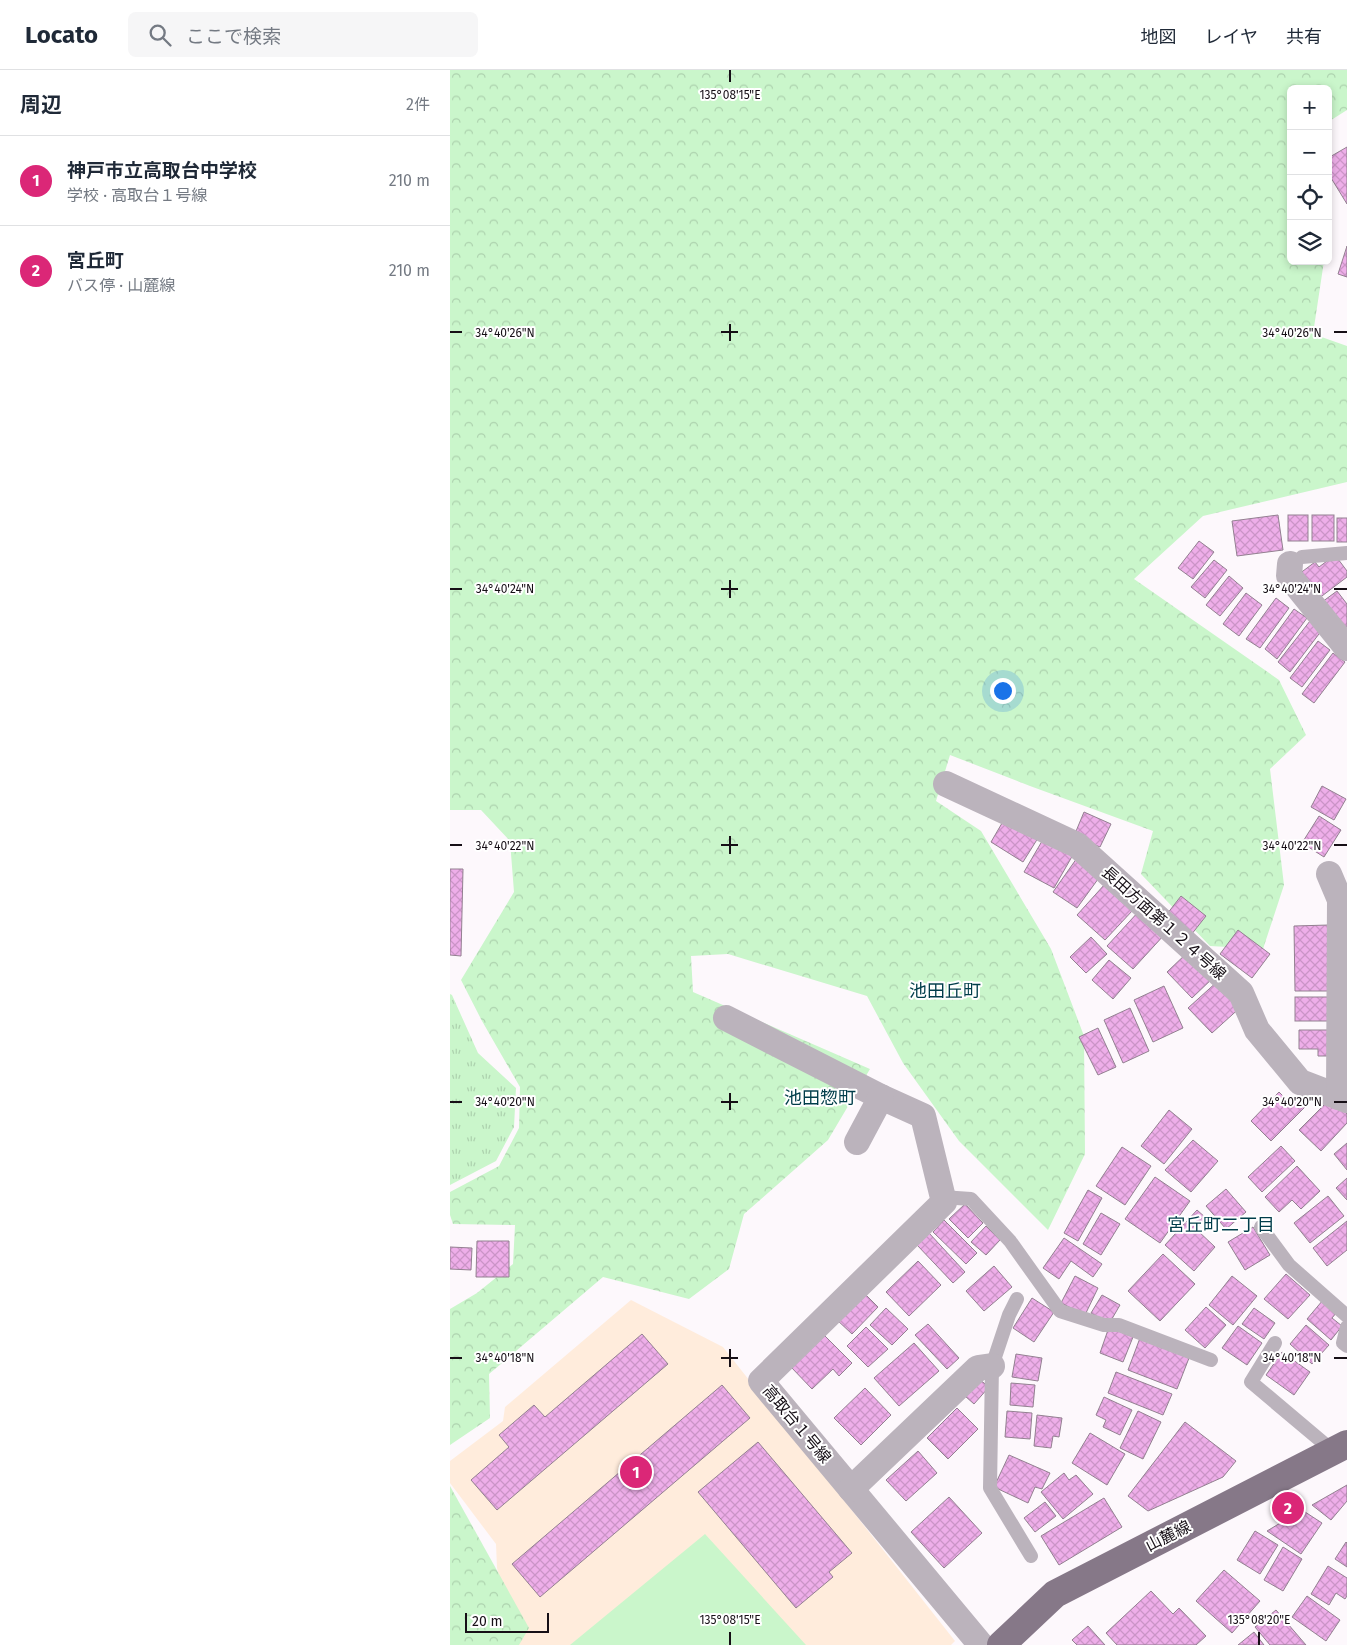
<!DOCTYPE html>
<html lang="ja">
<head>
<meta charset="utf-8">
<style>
  body { margin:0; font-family:"Fira Sans","Noto Sans JP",sans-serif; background:#f6f6f7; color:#1f2937 }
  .controls { position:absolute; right:15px; top:15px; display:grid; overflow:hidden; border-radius:8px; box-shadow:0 2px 8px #0003 }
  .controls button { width:45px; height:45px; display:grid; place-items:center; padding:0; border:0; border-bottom:1px solid #e0e1e3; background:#fff; color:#1f2937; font:25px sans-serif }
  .scale { position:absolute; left:15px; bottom:12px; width:84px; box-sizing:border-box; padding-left:5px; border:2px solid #160f16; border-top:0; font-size:14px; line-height:18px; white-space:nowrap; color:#160f16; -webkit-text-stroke:4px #fff; paint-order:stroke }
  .you { position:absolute; left:552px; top:620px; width:18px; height:18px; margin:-12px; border:4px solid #fff; border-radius:50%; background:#1a73e8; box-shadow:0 0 0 8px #1a73e833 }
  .badge { display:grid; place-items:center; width:32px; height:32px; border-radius:50%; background:#db2777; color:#fff; font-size:16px; font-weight:700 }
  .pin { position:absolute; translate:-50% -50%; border:2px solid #fff; box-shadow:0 1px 5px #0006 }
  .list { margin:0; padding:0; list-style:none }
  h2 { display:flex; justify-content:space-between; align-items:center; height:65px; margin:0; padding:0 20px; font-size:21px }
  h2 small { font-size:16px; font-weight:400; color:#747a83 }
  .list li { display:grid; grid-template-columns:32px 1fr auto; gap:15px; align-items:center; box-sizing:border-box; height:90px; padding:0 20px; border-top:1px solid #e0e1e3 }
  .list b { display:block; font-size:19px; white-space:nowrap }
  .list p { margin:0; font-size:16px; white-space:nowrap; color:#747a83 }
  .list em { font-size:16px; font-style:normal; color:#747a83 }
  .icon { flex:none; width:28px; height:28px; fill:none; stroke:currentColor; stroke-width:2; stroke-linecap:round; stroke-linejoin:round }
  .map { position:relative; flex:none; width:897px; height:1575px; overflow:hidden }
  header { display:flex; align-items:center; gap:30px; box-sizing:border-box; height:70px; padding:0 25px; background:#fff; border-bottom:1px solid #e0e1e3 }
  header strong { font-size:24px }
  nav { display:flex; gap:28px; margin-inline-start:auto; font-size:18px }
  .search { width:350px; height:45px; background:#f6f6f7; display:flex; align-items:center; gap:12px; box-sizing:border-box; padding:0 18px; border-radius:8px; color:#747a83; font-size:19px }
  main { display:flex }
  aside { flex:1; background:#fff }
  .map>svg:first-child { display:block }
  .education { fill:#ffecdc }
  .forest { fill:url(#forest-crowns) }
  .park { fill:url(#park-tufts) }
  .pitch { fill:#caf6cb }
  .building { fill:url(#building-cross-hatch); stroke:#938091 }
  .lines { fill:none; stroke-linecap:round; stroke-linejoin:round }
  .lane { stroke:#bbb3bc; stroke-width:14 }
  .street { stroke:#bbb3bc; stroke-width:26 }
  .primary { stroke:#867888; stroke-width:28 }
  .ticks { fill:none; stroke:#160f16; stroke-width:2 }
  .labels { text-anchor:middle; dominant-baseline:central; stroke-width:4; stroke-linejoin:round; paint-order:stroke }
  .street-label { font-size:16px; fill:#160f16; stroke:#fff }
  .neighbourhood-label { font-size:18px; fill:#003d4a; stroke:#fff }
  .ticks-label { font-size:12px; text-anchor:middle; fill:#160f16; stroke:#fff; stroke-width:4; stroke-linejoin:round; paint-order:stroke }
</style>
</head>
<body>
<header>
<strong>Locato</strong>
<div class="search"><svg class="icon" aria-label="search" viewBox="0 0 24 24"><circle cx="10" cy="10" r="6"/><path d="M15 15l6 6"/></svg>ここで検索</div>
<nav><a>地図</a><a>レイヤ</a><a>共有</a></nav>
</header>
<main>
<aside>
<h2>周辺<small>2件</small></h2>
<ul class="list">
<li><span class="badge">1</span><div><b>神戸市立高取台中学校</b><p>学校 · 高取台１号線</p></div><em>210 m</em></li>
<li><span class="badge">2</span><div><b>宮丘町</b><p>バス停 · 山麓線</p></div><em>210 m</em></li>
</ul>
</aside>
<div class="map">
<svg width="897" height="1575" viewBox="0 0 897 1575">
  <defs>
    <pattern id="forest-crowns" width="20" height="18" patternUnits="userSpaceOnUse" patternTransform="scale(1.25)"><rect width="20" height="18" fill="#caf6cb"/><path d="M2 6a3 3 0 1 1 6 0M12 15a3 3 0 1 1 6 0" fill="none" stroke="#add2ae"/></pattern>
    <pattern id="park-tufts" width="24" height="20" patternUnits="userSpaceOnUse" patternTransform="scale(1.25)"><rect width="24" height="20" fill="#caf6cb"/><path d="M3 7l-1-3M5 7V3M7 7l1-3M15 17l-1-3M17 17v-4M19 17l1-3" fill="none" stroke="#add2ae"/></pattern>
    <pattern id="building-cross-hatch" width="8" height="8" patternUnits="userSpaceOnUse" patternTransform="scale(1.25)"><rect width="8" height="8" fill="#eeaee9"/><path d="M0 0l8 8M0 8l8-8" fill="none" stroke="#cb94c7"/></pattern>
  </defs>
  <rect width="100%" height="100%" fill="#fdf8fc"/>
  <!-- education -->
  <path class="education" d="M181 1230 273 1277 505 1571 501 1575H57L63 1565 47 1498 46 1474 0 1413V1391L53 1351 55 1337Z"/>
  <!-- forest -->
  <g class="forest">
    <path d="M0 0H897V40L878 52V19H841V191H874L863 264 897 276V412L753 446 684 509 829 610 856 665 820 699 834 815 813 879 760 876 691 804 703 761 580 716 500 685 486 731 531 761 601 879 634 966 635 1084 598 1160 509 1071 453 993 417 926 278 884 241 886 243 922 420 999 378 1070 294 1144 279 1199 239 1229 153 1207 39 1304 40 1348 0 1375V1239L27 1223 63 1194 65 1155 3 1154 0 1145V1122L49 1096 69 1058 70 1017 32 951 11 910 64 822 60 771 31 740H0Z"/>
    <path d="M0 1416 79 1558 69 1575H0Z"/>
  </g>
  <!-- park -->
  <path class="park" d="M0 924 2 925 28 983 66 1018 64 1057 46 1091 0 1115Z"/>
  <!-- pitch -->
  <path class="pitch" d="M255 1464 356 1575H120Z"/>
  <!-- building -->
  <g class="building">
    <path d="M897 77V134L878 103V88Z"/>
    <path d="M897 176V207L888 204Z"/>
    <path d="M828 445 833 480 787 486 782 451Z"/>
    <rect x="838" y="445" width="20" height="26"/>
    <rect x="862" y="445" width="22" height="26"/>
    <rect x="887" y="448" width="10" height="24"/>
    <path d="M749 471 764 482 743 509 728 498Z"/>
    <path d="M885 485 897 501V507L868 529 849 504 865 492 869 497Z"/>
    <path d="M764 490 777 500 755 528 741 517Z"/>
    <path d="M779 506 793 518 770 546 756 535Z"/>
    <path d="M887 521 897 534V564L872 532Z"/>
    <path d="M796 523 812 535 789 566 773 554Z"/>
    <path d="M826 528 839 538 810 578 796 569Z"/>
    <path d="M844 539 857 548 827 589 815 579Z"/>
    <path d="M860 551 872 560 840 602 828 592Z"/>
    <path d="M868 571 880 580 852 617 840 608Z"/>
    <path d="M883 583 895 592 864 633 852 624Z"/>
    <path d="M872 716 896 729 884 750 861 737Z"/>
    <path d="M634 742 661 754 650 777 624 766Z"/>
    <path d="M869 746 891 760 874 787 852 773Z"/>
    <path d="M555 748 588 768 573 792 541 772Z"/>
    <path d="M595 766 624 783 604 818 574 802Z"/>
    <path d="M627 788 651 805 627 838 603 822Z"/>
    <path d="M0 799H13L11 886 0 885Z"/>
    <path d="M655 814 683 840 655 870 627 845Z"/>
    <path d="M731 826 756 846 741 865 717 844Z"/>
    <path d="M690 840 715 864 683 899 657 876Z"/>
    <path d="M879 855 880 921H845L844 856Z"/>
    <path d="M788 860 820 884 802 908 770 884Z"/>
    <path d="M641 867 657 884 636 903 620 887Z"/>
    <path d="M739 881 764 907 742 928 717 902Z"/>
    <path d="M659 890 681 908 663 929 642 910Z"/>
    <path d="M769 910 793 935 762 963 738 938Z"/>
    <path d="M714 916 733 958 703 972 684 930Z"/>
    <rect x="845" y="927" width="38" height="24"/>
    <path d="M680 938 699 981 673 993 654 950Z"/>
    <path d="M648 958 666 997 648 1005 629 967Z"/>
    <path d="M849 960H885V986H868V979H849Z"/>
    <path d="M857 1018 865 1027 821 1071 801 1051 829 1022 841 1034Z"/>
    <path d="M881 1028 897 1044V1053L871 1081 849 1060Z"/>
    <path d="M719 1040 742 1059 714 1094 691 1076Z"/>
    <path d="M743 1070 768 1091 741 1122 715 1100Z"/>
    <path d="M897 1073V1100L884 1084Z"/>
    <path d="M831 1076 845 1091 812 1122 798 1107Z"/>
    <path d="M672 1077 701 1096 675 1135 646 1116Z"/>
    <path d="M847 1096 870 1121 851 1139 842 1130 829 1142 815 1127Z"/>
    <path d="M705 1107 740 1131 710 1173 675 1149Z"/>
    <path d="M897 1108V1130L886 1118Z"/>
    <path d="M776 1119 796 1142 776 1159 756 1136Z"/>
    <path d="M638 1120 652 1128 628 1171 614 1163Z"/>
    <path d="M878 1126 894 1146 860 1173 844 1153Z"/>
    <path d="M515 1134 533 1153 518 1168 499 1149Z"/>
    <path d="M747 1140 756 1148 746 1159 765 1177 744 1201 715 1175Z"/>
    <path d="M651 1143 670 1154 651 1185 633 1174Z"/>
    <path d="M494 1150 527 1183 516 1194 483 1162Z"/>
    <path d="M897 1151V1180L877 1196 863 1178Z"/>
    <path d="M536 1156 550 1170 536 1185 521 1172Z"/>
    <path d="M803 1157 820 1185 795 1200 778 1172Z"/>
    <path d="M479 1163 515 1202 503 1213 467 1175Z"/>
    <path d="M614 1168 652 1194 643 1207 621 1191 609 1209 593 1198Z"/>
    <path d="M27 1171H59V1207H26Z"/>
    <path d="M0 1177 22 1178 21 1200 0 1199Z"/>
    <path d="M713 1184 745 1214 710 1251 678 1221Z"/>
    <path d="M468 1191 491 1215 459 1246 436 1222Z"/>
    <path d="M544 1196 562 1217 534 1241 516 1221Z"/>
    <path d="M836 1204 860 1225 838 1249 814 1229Z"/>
    <path d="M625 1206 648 1218 635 1245 611 1233Z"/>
    <path d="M782 1206 807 1226 783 1255 759 1235Z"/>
    <path d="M413 1222 428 1237 402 1264 386 1249Z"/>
    <path d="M652 1225 670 1235 659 1254 641 1243Z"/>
    <path d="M582 1228 604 1242 584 1272 563 1258Z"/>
    <path d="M873 1230 887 1242 882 1248 892 1256 881 1270 857 1249Z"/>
    <path d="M756 1237 776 1255 755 1278 735 1260Z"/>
    <path d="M436 1238 458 1259 442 1275 420 1255Z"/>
    <path d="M804 1238 825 1253 814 1269 792 1254Z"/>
    <path d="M478 1254 509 1288 497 1299 465 1265Z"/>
    <path d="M856 1255 879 1275 862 1294 840 1274Z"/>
    <path d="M788 1256 812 1273 797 1295 772 1278Z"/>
    <path d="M416 1257 438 1279 418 1297 397 1276Z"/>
    <path d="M659 1257 683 1267 673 1292 650 1283Z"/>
    <path d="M192 1264 218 1294 47 1440 21 1410 59 1377 49 1365 84 1335 95 1347Z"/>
    <path d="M374 1265 402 1293 389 1306 383 1299 362 1319 341 1297Z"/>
    <path d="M690 1268 739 1288 727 1319 678 1300Z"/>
    <path d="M464 1273 489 1301 449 1336 424 1308Z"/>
    <path d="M832 1282 860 1302 844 1325 816 1305Z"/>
    <path d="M566 1284 592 1288 588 1311 562 1307Z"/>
    <path d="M666 1302 722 1324 713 1345 658 1323Z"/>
    <path d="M529 1309 539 1317 524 1334 515 1326Z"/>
    <path d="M561 1313 585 1315 583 1337 560 1335Z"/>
    <path d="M272 1315 300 1348 90 1527 62 1494Z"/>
    <path d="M415 1318 441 1345 411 1375 384 1348Z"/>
    <path d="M654 1327 682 1340 670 1365 653 1357 656 1350 646 1345Z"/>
    <path d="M507 1338 528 1359 498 1389 477 1368Z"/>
    <path d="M557 1341 582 1343 580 1369 555 1367Z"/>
    <path d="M688 1341 711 1352 693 1389 670 1378Z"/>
    <path d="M587 1345 612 1348 609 1367 603 1366 601 1378 584 1376Z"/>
    <path d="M735 1352 786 1391 773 1407 698 1441 678 1426Z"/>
    <path d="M640 1363 675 1384 657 1415 622 1393Z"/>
    <path d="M308 1372 402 1483 379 1502 383 1507 346 1538 248 1422Z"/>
    <path d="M468 1381 487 1403 456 1431 436 1410Z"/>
    <path d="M559 1385 600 1403 592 1419 585 1417 578 1433 544 1417Z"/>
    <path d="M614 1403 619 1410 626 1405 643 1424 613 1449 591 1422Z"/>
    <path d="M897 1415V1431L881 1450 862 1435Z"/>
    <path d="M499 1427 532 1463 494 1498 461 1462Z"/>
    <path d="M654 1428 672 1457 609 1495 591 1466Z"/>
    <path d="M595 1432 606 1446 585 1462 574 1448Z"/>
    <path d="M852 1440 872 1453 851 1484 817 1461Z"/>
    <path d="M805 1461 828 1475 810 1504 787 1490Z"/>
    <path d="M896 1472 897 1473V1497L885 1489Z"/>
    <path d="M833 1477 852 1489 833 1521 814 1510Z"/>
    <path d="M878 1496 897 1508V1526L895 1529 886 1523 879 1535 861 1524Z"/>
    <path d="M774 1500 810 1531 782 1563 746 1531Z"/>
    <path d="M701 1521 723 1544 729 1538 756 1566 746 1575H667L656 1563Z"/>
    <path d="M857 1526 890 1550 876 1571 842 1547Z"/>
    <path d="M826 1540 856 1575H820L805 1557Z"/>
    <path d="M638 1556 655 1575H627L622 1570Z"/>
    <path d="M804 1562 814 1575H788Z"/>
  </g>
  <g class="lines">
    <!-- lane -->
    <g class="lane">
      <path d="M852 487 897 483"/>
      <path d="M492 1127 521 1129 560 1171 610 1241 654 1255H669L761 1290"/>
      <path d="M811 1157 839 1195 897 1246"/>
      <path d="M567 1229 559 1245 542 1296 540 1418 581 1486"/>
      <path d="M897 1257 893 1273 897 1276"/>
      <path d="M825 1273 801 1312 883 1381"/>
    </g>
    <!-- street -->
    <g class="street">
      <path d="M840 494 839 506 897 578"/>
      <path d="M496 714 627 775 791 923 807 960 850 1012 897 1030"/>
      <path d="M879 804 890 830 889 1027"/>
      <path d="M276 948 431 1027 473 1046 494 1132 311 1311 531 1575"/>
      <path d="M407 1072 431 1027"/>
      <path d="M401 1419 528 1298 542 1296"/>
    </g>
    <!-- primary -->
    <path class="primary" d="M551 1575 605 1524 897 1374"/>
  </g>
  <!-- ticks -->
  <path class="ticks" d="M280 0V12M280 254V271M0 262H12M271 262H288M884 262H897M280 510V528M0 519H12M271 519H288M884 519H897M280 766V784M0 775H12M271 775H288M884 775H897M280 1023V1040M0 1032H12M271 1032H288M884 1032H897M280 1279V1297M0 1288H12M271 1288H288M884 1288H897M280 1562V1575M809 1562V1575"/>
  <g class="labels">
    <!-- street labels -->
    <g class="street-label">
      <text transform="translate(714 853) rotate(42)">長田方面第１２４号線</text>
      <text transform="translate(347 1354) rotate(50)">高取台１号線</text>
      <text transform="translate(718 1466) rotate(-27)">山麓線</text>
    </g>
    <!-- neighbourhood labels -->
    <g class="neighbourhood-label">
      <text x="495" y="921">池田丘町</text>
      <text x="370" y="1028">池田惣町</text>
      <text x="771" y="1155">宮丘町二丁目</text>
    </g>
  </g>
  <g class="ticks-label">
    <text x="280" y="29">135°08'15"E</text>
    <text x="55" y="267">34°40'26"N</text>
    <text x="842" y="267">34°40'26"N</text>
    <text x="55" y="523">34°40'24"N</text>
    <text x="842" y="523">34°40'24"N</text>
    <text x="55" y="780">34°40'22"N</text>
    <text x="842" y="780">34°40'22"N</text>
    <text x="55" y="1036">34°40'20"N</text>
    <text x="842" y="1036">34°40'20"N</text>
    <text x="55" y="1292">34°40'18"N</text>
    <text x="842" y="1292">34°40'18"N</text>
    <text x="280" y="1554">135°08'15"E</text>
    <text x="809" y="1554">135°08'20"E</text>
  </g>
</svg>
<div class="controls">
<button>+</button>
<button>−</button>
<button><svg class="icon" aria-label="locate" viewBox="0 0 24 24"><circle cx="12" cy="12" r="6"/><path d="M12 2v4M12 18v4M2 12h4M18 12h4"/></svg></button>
<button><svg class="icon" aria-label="layers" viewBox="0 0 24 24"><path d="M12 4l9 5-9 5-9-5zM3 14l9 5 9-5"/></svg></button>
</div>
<div class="scale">20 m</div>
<div class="you"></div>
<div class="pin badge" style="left:186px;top:1402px">1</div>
<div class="pin badge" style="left:838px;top:1438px">2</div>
</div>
</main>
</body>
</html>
